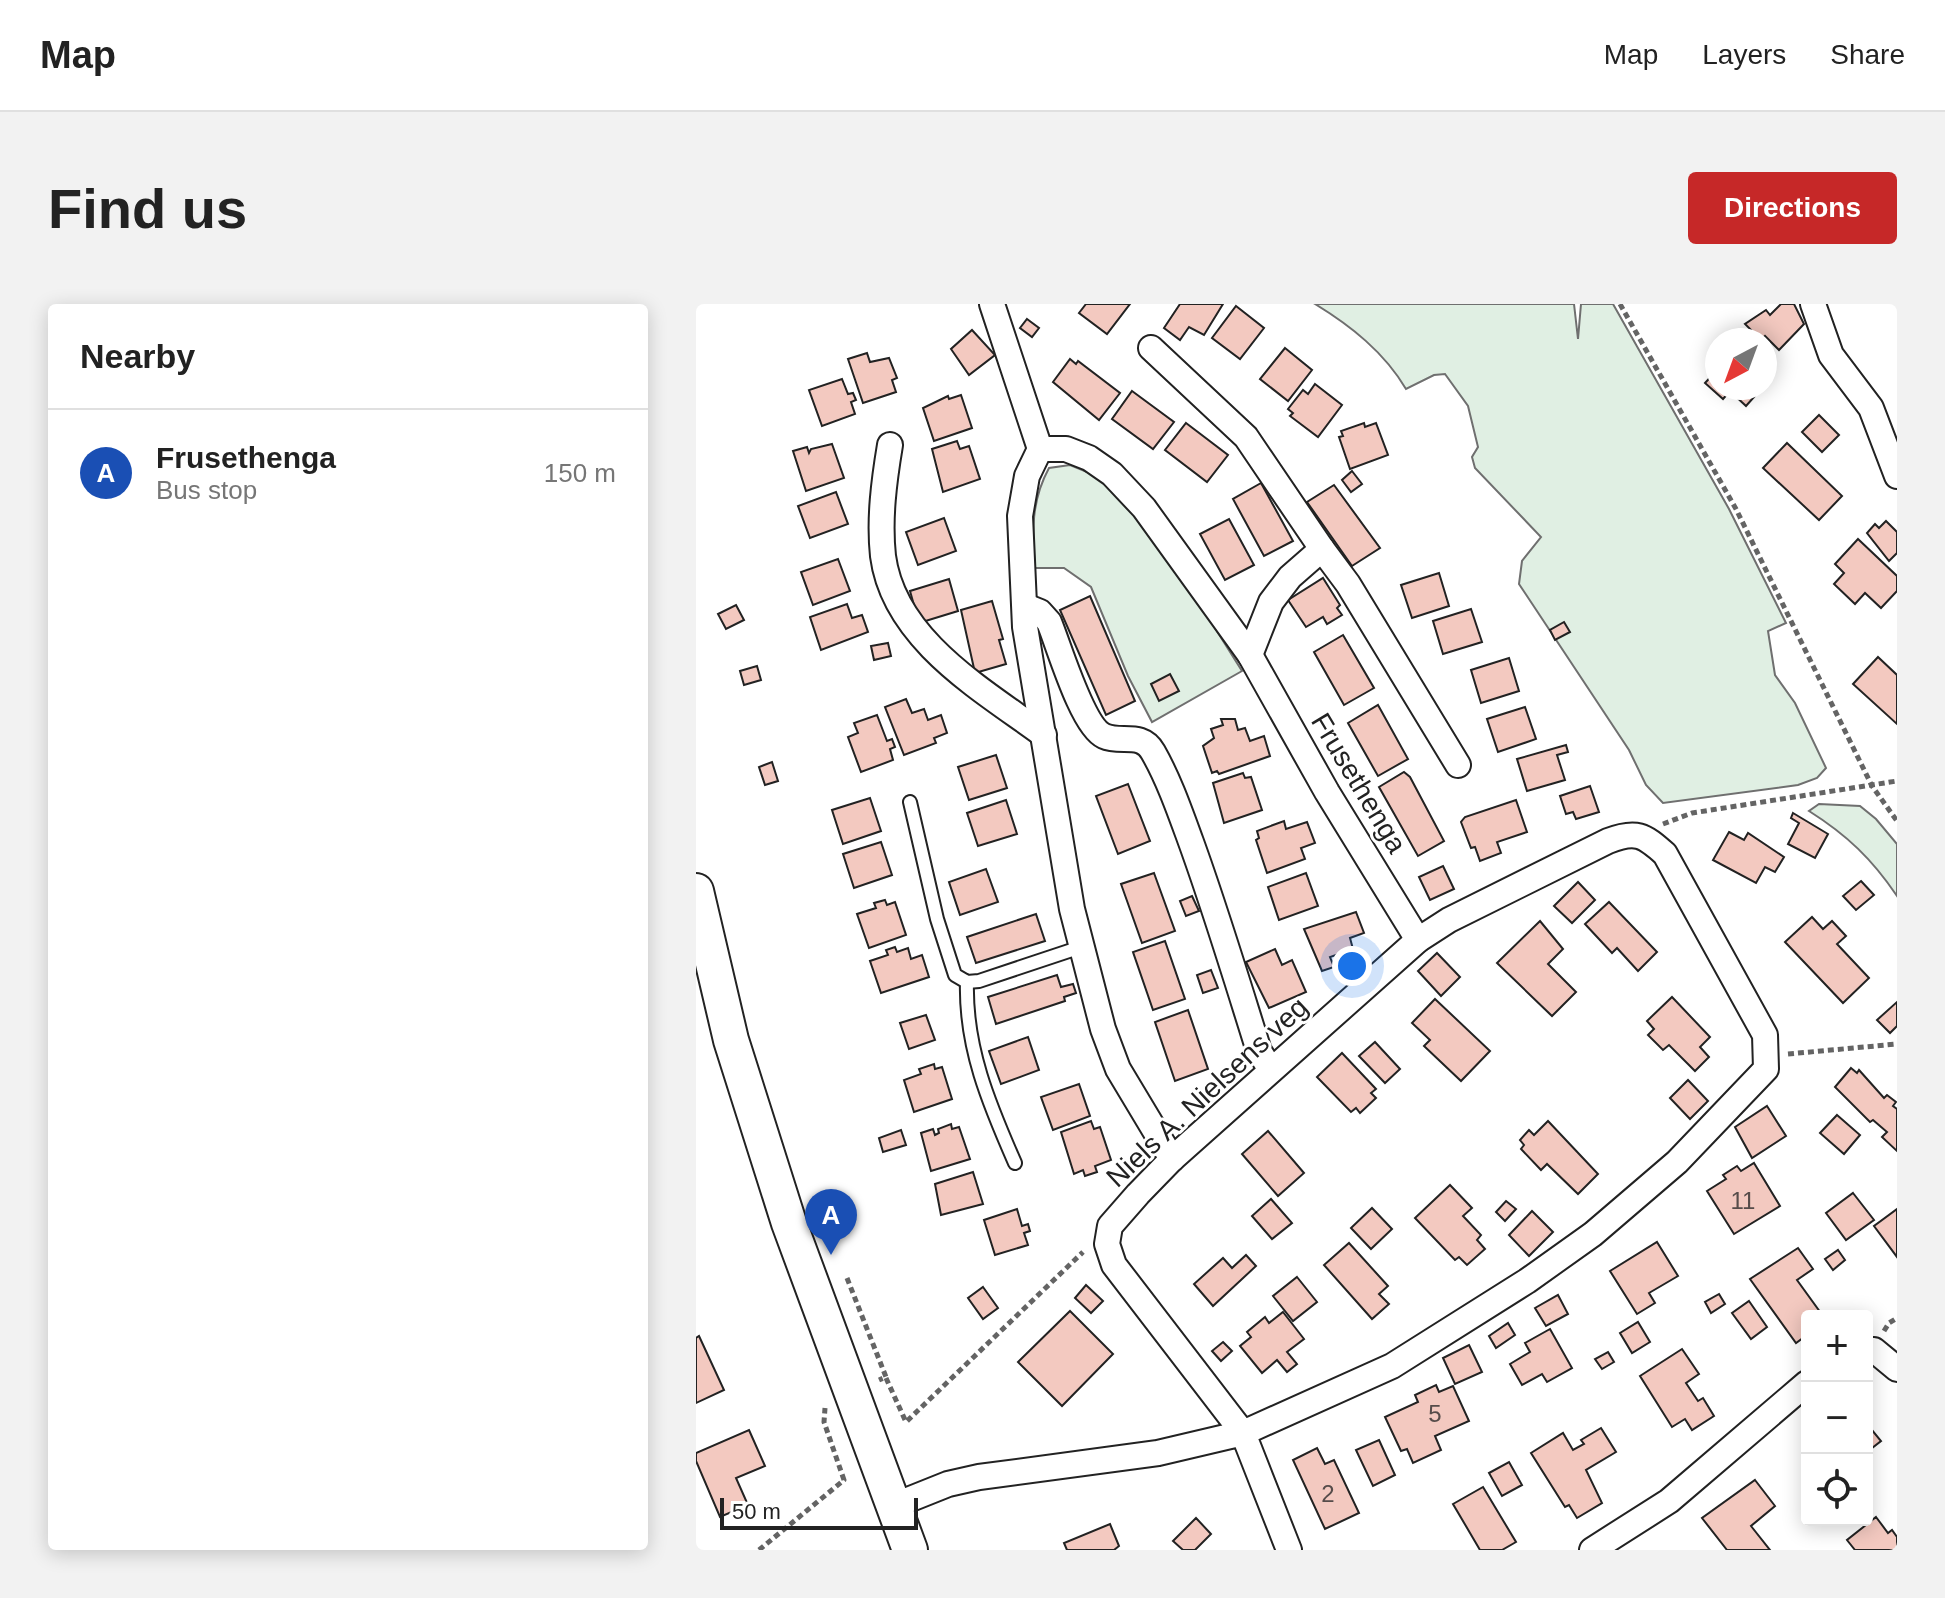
<!DOCTYPE html>
<html lang="en">
<head>
<meta charset="utf-8">
<style>
  body { margin:0; font-family:Arial,sans-serif; background:#f2f2f2; color:#222 }
  .controls { position:absolute; right:24px; bottom:24px; display:grid; overflow:hidden; border-radius:8px; box-shadow:0 4px 20px #0003 }
  .controls button { width:72px; height:72px; display:grid; place-items:center; padding:0; border:0; border-bottom:2px solid #e0e0e0; background:#fff; color:#222; font:40px sans-serif }
  .compass { position:absolute; left:1009px; top:24px; width:72px; height:72px; border-radius:50%; background:#fff; box-shadow:0 4px 20px #0003; rotate:221deg }
  .scale { position:absolute; left:24px; bottom:20px; width:198px; box-sizing:border-box; padding-left:8px; border:4px solid #222; border-top:0; font-size:22px; line-height:28px; white-space:nowrap; color:#222; -webkit-text-stroke:6px #fff; paint-order:stroke }
  .you { position:absolute; left:656px; top:662px; width:28px; height:28px; margin:-20px; border:6px solid #fff; border-radius:50%; background:#1a73e8; box-shadow:0 0 0 12px #1a73e833 }
  .badge { display:grid; place-items:center; width:52px; height:52px; border-radius:50%; background:#c62828; color:#fff; font-size:26px; font-weight:700 }
  .pin { position:absolute; translate:-50% -66px; filter:drop-shadow(0 2px 4px #0008) }
  .pin::after { content:''; position:absolute; top:42px; width:28px; height:24px; background:inherit; clip-path:polygon(0 0,100% 0,50% 100%) }
  .list { margin:0; padding:0; list-style:none }
  h2 { display:flex; justify-content:space-between; align-items:center; height:104px; margin:0; padding:0 32px; font-size:34px }
  h2 small { font-size:26px; font-weight:400; color:#767676 }
  .list li { display:grid; grid-template-columns:52px 1fr auto; gap:24px; align-items:center; box-sizing:border-box; height:128px; padding:0 32px; border-top:2px solid #e0e0e0 }
  .list b { display:block; font-size:30px; white-space:nowrap }
  .list p { margin:0; font-size:26px; white-space:nowrap; color:#767676 }
  .list em { font-size:26px; font-style:normal; color:#767676 }
  .icon { flex:none; width:44px; height:44px; fill:none; stroke:currentColor; stroke-width:2; stroke-linecap:round; stroke-linejoin:round }
  .map { position:relative; flex:none; width:1201px; height:1246px; overflow:hidden; border-radius:8px }
  header { display:flex; align-items:center; gap:48px; box-sizing:border-box; height:112px; padding:0 40px; background:#fff; border-bottom:2px solid #e0e0e0 }
  header strong { font-size:38px }
  nav { display:flex; gap:44px; margin-inline-start:auto; font-size:28px }
  .intro { display:flex; align-items:center; justify-content:space-between; box-sizing:border-box; height:192px; padding:0 48px }
  h1 { margin:0; font-size:56px }
  .button { padding:20px 36px; border-radius:8px; background:#c62828; color:#fff; font-size:28px; font-weight:700 }
  main { display:flex; gap:48px; padding:0 48px }
  aside { flex:1; background:#fff; border-radius:8px; box-shadow:0 4px 20px #0003 }
  .map>svg:first-child { display:block }
  .green { fill:#e0efe3; stroke:#6f6f6f; stroke-width:2 }
  .building { fill:#f3c9c0; stroke:#222; stroke-width:2 }
  .lines { fill:none; stroke-linecap:round; stroke-linejoin:round }
  .lane-casing { stroke:#222; stroke-width:16 }
  .street-casing { stroke:#222; stroke-width:28 }
  .secondary-casing { stroke:#222; stroke-width:38 }
  .path { stroke:#646464; stroke-width:5; stroke-dasharray:6 4; stroke-linecap:butt }
  .lane { stroke:#fff; stroke-width:12 }
  .street { stroke:#fff; stroke-width:24 }
  .secondary { stroke:#fff; stroke-width:34 }
  .labels { text-anchor:middle; dominant-baseline:central; stroke-width:6; stroke-linejoin:round; paint-order:stroke }
  .number-label { font-size:24px; fill:#564c4a }
  .street-label { font-size:28px; fill:#222; stroke:#fff }
</style>
</head>
<body>
<header>
<strong>Map</strong>
<nav><a>Map</a><a>Layers</a><a>Share</a></nav>
</header>
<div class="intro"><h1>Find us</h1><a class="button">Directions</a></div>
<main>
<aside>
<h2>Nearby<small></small></h2>
<ul class="list">
<li><span class="badge" style="background:#1a4fb4">A</span><div><b>Frusethenga</b><p>Bus stop</p></div><em>150 m</em></li>
</ul>
</aside>
<div class="map">
<svg width="1201" height="1246" viewBox="0 0 1201 1246">
  <rect width="100%" height="100%" fill="#fff"/>
  <!-- green -->
  <g class="green">
    <path d="M619 0H878L882 35 885 0H917L1033 205 1090 319 1072 327 1079 371 1099 399 1130 464 1121 474 1102 481 967 499 950 481 933 446 823 280 826 257 845 233 779 164 776 153 782 143 772 102 749 70 738 71 710 85C688 48 655 22 619 0Z"/>
    <path d="M374 161 406 174 451 216 546 367 456 418 432 372 395 283 368 264H339C336 228 335 197 353 164Z"/>
    <path d="M1123 500 1164 502 1180 515 1201 540V592C1176 555 1151 531 1113 507Z"/>
  </g>
  <!-- building -->
  <g class="building">
    <path d="M390 0H434L411 30 383 9Z"/>
    <path d="M484 0H527L508 31 493 23 484 36 468 24Z"/>
    <path d="M1085 0H1098L1108 20 1083 46 1069 32 1065 36 1049 20 1070 6 1074 11Z"/>
    <path d="M540 2 568 24 544 55 516 34Z"/>
    <path d="M331 15 343 24 336 33 324 24Z"/>
    <path d="M276 26 299 51 273 71 255 45Z"/>
    <path d="M589 44 616 66 592 97 564 75Z"/>
    <path d="M171 49 174 58 193 54 201 74 196 76 200 88 167 99 152 55Z"/>
    <path d="M374 55 380 60 382 57 424 89 403 116 357 78Z"/>
    <path d="M1021 66V84H1066L1050 102 1034 87 1027 95 1009 79Z"/>
    <path d="M146 75 152 90 157 89 160 96 155 98 159 110 126 122 113 86Z"/>
    <path d="M619 80 646 101 622 133 594 112 597 109 592 105 607 86 612 90Z"/>
    <path d="M436 87 478 118 457 145 416 115Z"/>
    <path d="M265 91 276 124 238 137 227 104 252 92 253 95Z"/>
    <path d="M1123 111 1143 131 1126 148 1106 128Z"/>
    <path d="M490 119 532 151 511 178 469 146Z"/>
    <path d="M668 119 669 123 680 119 692 151 654 165 643 133 647 132 645 127Z"/>
    <path d="M261 137 264 145 273 142 284 175 247 188 236 145Z"/>
    <path d="M1091 139 1146 192 1123 216 1067 164Z"/>
    <path d="M136 140 148 174 110 187 97 147 111 143 113 149 115 145Z"/>
    <path d="M656 167 666 180 655 188 646 176Z"/>
    <path d="M565 179 597 237 568 252 537 195Z"/>
    <path d="M638 181 684 244 656 262 611 198Z"/>
    <path d="M140 188 152 220 114 234 102 202Z"/>
    <path d="M248 214 260 247 222 261 210 228Z"/>
    <path d="M533 215 558 261 529 276 504 230Z"/>
    <path d="M1190 217 1201 228V249L1193 257 1171 229 1179 220 1183 224Z"/>
    <path d="M1162 235 1201 272V287L1185 304 1169 289 1159 300 1138 280 1148 269 1139 260Z"/>
    <path d="M142 255 154 287 117 301 105 268Z"/>
    <path d="M743 269 753 302 716 314 705 281Z"/>
    <path d="M627 274 644 301 641 304 646 311 631 320 627 313 610 323 592 296Z"/>
    <path d="M253 275 262 307 223 319 214 287Z"/>
    <path d="M394 292 439 397 410 411 364 306Z"/>
    <path d="M296 297 307 335 303 336 310 360 279 369 265 306Z"/>
    <path d="M151 300 156 314 166 311 172 328 125 346 114 313Z"/>
    <path d="M40 301 48 316 30 325 22 310Z"/>
    <path d="M775 305 786 338 747 350 737 317Z"/>
    <path d="M868 318 874 328 859 336 854 326Z"/>
    <path d="M647 331 678 384 648 401 618 348Z"/>
    <path d="M192 339 195 352 178 356 175 342Z"/>
    <path d="M1182 353 1201 371V420L1157 380Z"/>
    <path d="M813 354 823 387 785 399 775 366Z"/>
    <path d="M61 362 65 376 48 381 44 367Z"/>
    <path d="M474 370 483 387 463 397 455 380Z"/>
    <path d="M210 395 216 409 228 405 232 416 245 411 251 429 238 434 240 439 208 451 189 403Z"/>
    <path d="M682 401 712 455 682 472 652 419Z"/>
    <path d="M829 403 840 435 802 448 791 415Z"/>
    <path d="M181 411 191 437 196 435 199 443 194 445 197 456 165 468 152 433 162 429 158 419Z"/>
    <path d="M525 415H539L542 426 549 424 554 437 568 432 574 452 523 470 521 467 516 469 507 442 518 434 515 425 527 421Z"/>
    <path d="M870 441 872 448 861 451 869 476 831 487 821 455Z"/>
    <path d="M300 451 311 484 273 496 262 463Z"/>
    <path d="M76 458 82 477 69 481 63 463Z"/>
    <path d="M708 468 714 473 748 537 722 552 683 483Z"/>
    <path d="M547 469 549 474 555 473 566 506 528 519 517 479Z"/>
    <path d="M432 480 454 537 422 550 400 492Z"/>
    <path d="M894 482 903 508 880 515 877 508 870 510 864 492Z"/>
    <path d="M174 494 185 527 147 540 136 506Z"/>
    <path d="M310 496 321 530 282 542 271 509Z"/>
    <path d="M820 496 831 528 801 538 805 549 784 557 779 543 775 544 765 518 769 513Z"/>
    <path d="M1097 509 1132 530 1119 554 1092 540 1103 519 1095 514Z"/>
    <path d="M588 517 590 525 611 518 619 539 605 544 609 555 571 569 560 536 563 534 561 527Z"/>
    <path d="M1033 528 1048 536 1052 529 1088 553 1079 568 1069 563 1060 579 1017 556Z"/>
    <path d="M185 538 196 571 158 584 147 550Z"/>
    <path d="M747 562 758 585 734 596 723 573Z"/>
    <path d="M290 565 302 598 264 611 253 578Z"/>
    <path d="M458 569 479 627 446 639 425 580Z"/>
    <path d="M610 569 622 602 583 616 572 583Z"/>
    <path d="M1165 577 1178 591 1160 606 1147 592Z"/>
    <path d="M882 578 899 596 876 619 858 602Z"/>
    <path d="M496 592 503 607 490 612 484 597Z"/>
    <path d="M189 596 191 601 199 598 210 631 173 644 161 610 180 604 178 599Z"/>
    <path d="M913 598 961 648 942 667 921 644 916 649 889 620Z"/>
    <path d="M660 608 668 629 654 634 657 645 634 653 638 663 626 667 608 625Z"/>
    <path d="M340 610 349 637 280 659 271 633Z"/>
    <path d="M1116 613 1127 625 1136 617 1150 632 1141 640 1173 674 1147 699 1089 638Z"/>
    <path d="M844 617 867 645 852 660 880 688 856 712 801 659Z"/>
    <path d="M469 637 489 695 457 706 437 648Z"/>
    <path d="M199 643 201 648 212 644 215 655 226 651 233 673 185 689 174 657 192 651 190 646Z"/>
    <path d="M579 645 586 661 596 656 610 688 573 704 550 658Z"/>
    <path d="M741 649 764 673 745 692 722 667Z"/>
    <path d="M515 666 522 684 507 689 501 671Z"/>
    <path d="M361 671 365 683 377 680 380 689 368 693 369 697 300 720 292 693Z"/>
    <path d="M976 693 1014 733 1004 743 1013 753 999 767 973 741 967 746 952 731 958 725 951 717Z"/>
    <path d="M739 695 794 747 765 777 728 742 734 736 716 719Z"/>
    <path d="M1201 698V722L1194 729 1181 716Z"/>
    <path d="M492 706 512 765 479 777 459 718Z"/>
    <path d="M230 711 239 736 213 745 204 719Z"/>
    <path d="M332 733 343 766 305 780 293 747Z"/>
    <path d="M679 738 704 765 689 779 663 752Z"/>
    <path d="M646 749 680 785 675 789 680 794 664 809 660 804 655 808 621 773Z"/>
    <path d="M238 760 239 765 246 763 256 795 218 808 208 776 225 770 223 765Z"/>
    <path d="M1155 764 1161 769 1163 766 1188 794 1191 791 1200 798 1197 802 1201 805V847L1186 833 1191 828 1177 816 1174 818 1139 783Z"/>
    <path d="M992 776 1012 797 994 815 974 794Z"/>
    <path d="M383 780 394 812 357 826 345 793Z"/>
    <path d="M1071 802 1090 832 1056 854 1039 823Z"/>
    <path d="M1141 811 1164 831 1148 850 1124 829Z"/>
    <path d="M395 817 398 825 404 823 415 856 399 862 401 868 389 872 387 866 378 870 365 828Z"/>
    <path d="M852 817 902 870 882 890 851 860 845 866 825 845 828 841 824 836 833 826 838 831Z"/>
    <path d="M255 820 256 825 263 823 274 855 235 867 225 829 237 825 239 831 243 829 242 825Z"/>
    <path d="M205 826 210 841 187 848 183 834Z"/>
    <path d="M572 827 608 869 582 892 546 850Z"/>
    <path d="M1058 859 1084 902 1038 930 1011 887 1030 875 1027 871 1041 862 1045 867Z"/>
    <path d="M277 868 287 900 245 911 239 880Z"/>
    <path d="M754 881 776 904 767 912 785 931 781 936 789 945 771 961 763 953 759 956 719 914Z"/>
    <path d="M1157 889 1178 916 1150 936 1130 909Z"/>
    <path d="M575 895 596 919 576 935 556 912Z"/>
    <path d="M810 897 820 905 809 917 800 908Z"/>
    <path d="M676 904 696 925 675 945 655 924Z"/>
    <path d="M321 905 326 922 332 920 334 927 328 929 332 941 299 951 288 916Z"/>
    <path d="M1201 905V953L1178 922Z"/>
    <path d="M836 907 857 928 833 952 813 931Z"/>
    <path d="M961 938 982 972 953 989 959 999 941 1010 914 967Z"/>
    <path d="M653 939 692 982 683 990 693 1000 676 1015 628 961Z"/>
    <path d="M1102 944 1117 965 1101 976 1127 1012H1111V1031L1100 1039 1054 975Z"/>
    <path d="M1142 946 1149 956 1137 966 1129 955Z"/>
    <path d="M550 951 560 962 517 1002 498 980 527 954 536 964Z"/>
    <path d="M601 973 621 998 597 1017 577 992Z"/>
    <path d="M390 981 407 997 395 1009 379 994Z"/>
    <path d="M287 983 302 1004 287 1015 272 994Z"/>
    <path d="M1023 990 1029 1000 1015 1009 1009 998Z"/>
    <path d="M862 991 872 1010 850 1022 839 1004Z"/>
    <path d="M1053 997 1071 1023 1055 1035 1036 1009Z"/>
    <path d="M374 1007 417 1050 366 1102 322 1058Z"/>
    <path d="M587 1008 608 1035 591 1048 601 1060 591 1068 581 1056 566 1069 544 1042 555 1033 551 1028 569 1013 573 1019Z"/>
    <path d="M942 1018 954 1038 936 1049 924 1029Z"/>
    <path d="M812 1019 819 1031 800 1044 793 1032Z"/>
    <path d="M854 1025 876 1064 851 1078 846 1070 826 1081 814 1060 834 1048 829 1039Z"/>
    <path d="M3 1032 28 1086 0 1099V1034Z"/>
    <path d="M527 1038 536 1047 525 1057 516 1047Z"/>
    <path d="M773 1041 786 1068 759 1080 747 1054Z"/>
    <path d="M986 1045 1003 1070 990 1079 1002 1097 1007 1094 1018 1112 996 1126 989 1115 976 1123 944 1072Z"/>
    <path d="M912 1048 918 1058 906 1065 899 1055Z"/>
    <path d="M740 1081 743 1088 757 1082 773 1117 739 1132 745 1146 717 1159 711 1145 705 1147 689 1113 722 1098 719 1091Z"/>
    <path d="M1171 1120 1185 1137 1171 1148Z"/>
    <path d="M905 1124 920 1148 890 1166 906 1199 881 1214 873 1201 869 1203 835 1149 867 1129 877 1146 888 1140 885 1136Z"/>
    <path d="M53 1126 69 1162 40 1174 52 1201 24 1213 0 1157V1149Z"/>
    <path d="M683 1136 699 1171 677 1182 660 1146Z"/>
    <path d="M621 1144 629 1160 638 1156 663 1209 629 1225 597 1156Z"/>
    <path d="M813 1158 826 1181 806 1192 793 1169Z"/>
    <path d="M1059 1176 1079 1202 1055 1222 1074 1246H1031L1006 1214Z"/>
    <path d="M787 1183 820 1238 806 1246H784L757 1200Z"/>
    <path d="M1180 1213 1192 1229 1196 1226 1201 1233V1246H1159L1151 1236Z"/>
    <path d="M500 1214 515 1230 499 1246H487L477 1237Z"/>
    <path d="M414 1220 423 1242 418 1246H371L368 1239Z"/>
  </g>
  <g class="lines">
    <defs>
      <g id="lane">
        <path d="M214 498 241 615 259 671 271 678 283 677 385 643"/>
        <path d="M271 678C269 743 293 800 319 859"/>
      </g>
      <g id="street">
        <path d="M296 0 344 145 331 172 324 212 329 323 376 605 407 725 422 765 476 855"/>
        <path d="M1117 0 1135 51 1175 104 1201 172"/>
        <path d="M455 44 550 133 626 245"/>
        <path d="M194 141C188 177 183 215 187 252 198 336 287 386 348 431"/>
        <path d="M344 145H370L393 154 416 170 448 204 554 351 631 488 722 636"/>
        <path d="M329 302 344 308 353 318C363 342 386 422 408 432 425 440 445 427 457 448 473 476 484 508 495 538 520 607 541 677 563 747L575 766"/>
        <path d="M554 351 575 298 594 273 626 245 652 280 762 461"/>
        <path d="M1171 1046H1178L1201 1065"/>
        <path d="M197 1202 252 1180 283 1173 462 1149 547 1129 696 1062 831 977 897 930 981 858 1070 765 1069 731 969 550C948 531 940 526 912 537L753 616 722 636 476 855 442 890 414 922 411 940 418 961 547 1129 593 1246"/>
        <path d="M896 1246 973 1197 1111 1079"/>
      </g>
      <path id="secondary" d="M0 587 35 736 93 919 214 1246"/>
    </defs>
    <!-- lane casing -->
    <use href="#lane" class="lane-casing"/>
    <!-- street casing -->
    <use href="#street" class="street-casing"/>
    <!-- secondary casing -->
    <use href="#secondary" class="secondary-casing"/>
    <!-- path -->
    <g class="path">
      <path d="M924 0 1040 205 1176 482 1201 517"/>
      <path d="M967 520 996 509 1201 477"/>
      <path d="M1092 750 1201 740"/>
      <path d="M151 974 190 1073 183 1076"/>
      <path d="M1188 1027 1193 1019 1201 1014"/>
      <path d="M190 1074 210 1118 387 948"/>
      <path d="M63 1246 148 1176 128 1118 129 1104"/>
    </g>
    <!-- lane -->
    <use href="#lane" class="lane"/>
    <!-- street -->
    <use href="#street" class="street"/>
    <!-- secondary -->
    <use href="#secondary" class="secondary"/>
  </g>
  <g class="labels">
    <!-- number labels -->
    <g class="number-label">
      <text x="1047" y="896">11</text>
      <text x="739" y="1109">5</text>
      <text x="632" y="1189">2</text>
    </g>
    <!-- street labels -->
    <g class="street-label">
      <text transform="translate(663 479) rotate(59)">Frusethenga</text>
      <text transform="translate(511 788) rotate(-43)">Niels A. Nielsens veg</text>
    </g>
  </g>
</svg>
<div class="controls">
<button>+</button>
<button>−</button>
<button><svg class="icon" aria-label="locate" viewBox="0 0 24 24"><circle cx="12" cy="12" r="6"/><path d="M12 2v4M12 18v4M2 12h4M18 12h4"/></svg></button>
</div>
<svg class="compass" viewBox="-18 -18 36 36"><path d="M0-13l5 13h-10z" fill="#e53935"/><path d="M0 13l5-13h-10z" fill="#767676"/></svg>
<div class="scale">50 m</div>
<div class="you"></div>
<div class="pin badge" style="left:135px;top:951px;background:#1a4fb4">A</div>
</div>
</main>
</body>
</html>
